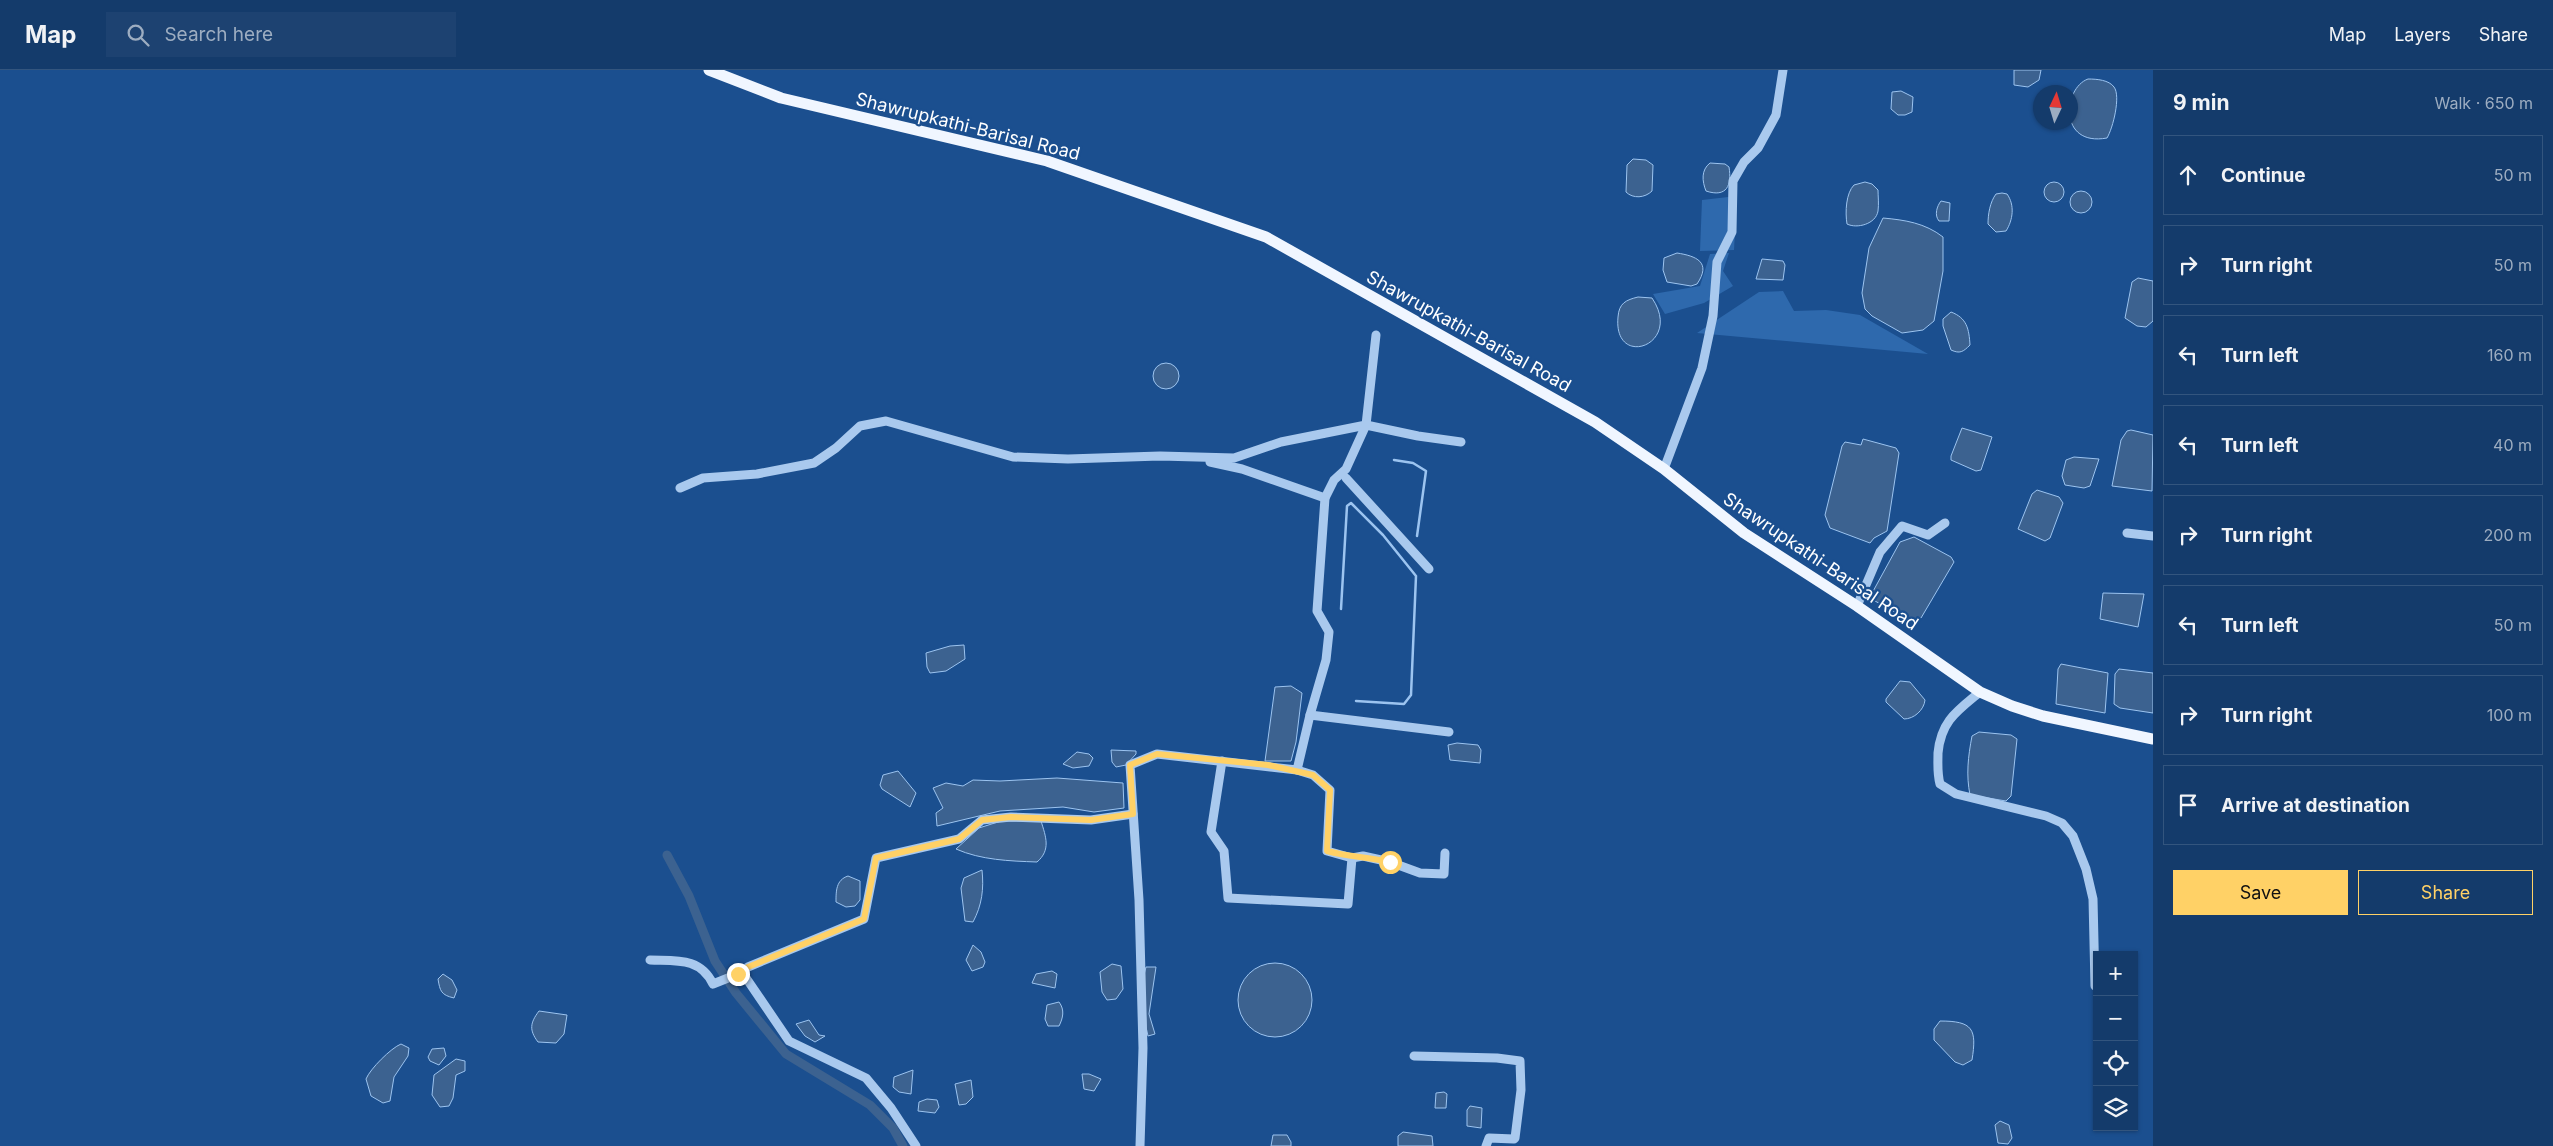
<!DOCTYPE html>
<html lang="en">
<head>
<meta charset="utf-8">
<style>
  body { margin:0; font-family:Inter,sans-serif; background:#1d4271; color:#f1f3f6 }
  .controls { position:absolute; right:15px; bottom:15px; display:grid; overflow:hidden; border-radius:0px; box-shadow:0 1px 4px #0004 }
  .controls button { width:45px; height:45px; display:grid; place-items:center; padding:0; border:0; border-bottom:1px solid #33557e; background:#143b6b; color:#f1f3f6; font:25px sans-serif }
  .compass { position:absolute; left:2033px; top:15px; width:45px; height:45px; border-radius:50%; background:#143b6b; box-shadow:0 1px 4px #0004; rotate:4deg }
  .stop { position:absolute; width:15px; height:15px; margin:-11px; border:4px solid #ffd166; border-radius:50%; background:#fff }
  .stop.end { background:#ffd166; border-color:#fff; box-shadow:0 1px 5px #0008 }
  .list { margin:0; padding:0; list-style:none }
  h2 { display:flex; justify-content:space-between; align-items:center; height:65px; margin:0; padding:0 20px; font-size:21px }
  h2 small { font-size:16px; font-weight:400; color:#9dadc1 }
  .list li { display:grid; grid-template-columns:32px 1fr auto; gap:15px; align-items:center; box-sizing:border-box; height:80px; margin:0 10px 10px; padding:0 10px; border:1px solid #33557e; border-radius:0px }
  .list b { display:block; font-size:19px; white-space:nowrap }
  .list em { font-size:16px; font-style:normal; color:#9dadc1 }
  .actions { display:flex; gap:10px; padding:15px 20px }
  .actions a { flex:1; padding:11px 0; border:1px solid #ffd166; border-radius:0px; text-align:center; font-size:18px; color:#ffd166 }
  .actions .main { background:#ffd166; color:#111 }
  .icon { flex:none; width:28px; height:28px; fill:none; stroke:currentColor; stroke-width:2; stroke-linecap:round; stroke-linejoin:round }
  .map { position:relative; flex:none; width:2153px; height:1076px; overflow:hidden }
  header { display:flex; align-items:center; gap:30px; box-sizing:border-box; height:70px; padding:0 25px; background:#143b6b; border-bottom:1px solid #33557e }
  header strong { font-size:24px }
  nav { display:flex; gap:28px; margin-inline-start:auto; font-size:18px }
  .search { width:350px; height:45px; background:#1d4271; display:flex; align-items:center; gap:12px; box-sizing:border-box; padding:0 18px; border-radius:0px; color:#9dadc1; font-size:19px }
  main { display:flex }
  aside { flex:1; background:#143b6b }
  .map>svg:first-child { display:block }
  .green { fill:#2e69ad }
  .water { fill:#3c6290; stroke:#9cc4f0 }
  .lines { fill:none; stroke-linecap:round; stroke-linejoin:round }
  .stream { stroke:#9cc4f0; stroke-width:2.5 }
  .canal { stroke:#3c6290; stroke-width:9 }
  .minor { stroke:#a9c9ee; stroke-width:9 }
  .major { stroke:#f0f6ff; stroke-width:11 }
  .route { stroke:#ffd166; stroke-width:6 }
  .labels { text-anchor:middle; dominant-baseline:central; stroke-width:4.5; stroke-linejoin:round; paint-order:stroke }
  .street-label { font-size:18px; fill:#fff; stroke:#1b4f8f }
</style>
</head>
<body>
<header>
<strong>Map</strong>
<div class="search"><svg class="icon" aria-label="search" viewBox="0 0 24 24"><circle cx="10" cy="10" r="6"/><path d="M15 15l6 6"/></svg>Search here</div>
<nav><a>Map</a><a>Layers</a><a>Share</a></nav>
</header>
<main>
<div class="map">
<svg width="2153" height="1076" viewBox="0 0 2153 1076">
  <rect width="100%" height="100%" fill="#1b4f8f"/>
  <!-- green -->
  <g class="green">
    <path d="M1737 126 1734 180 1700 181 1702 130Z"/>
    <path d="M1729 183 1723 201 1733 216 1704 233 1665 244 1653 224 1700 216 1710 184Z"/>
    <path d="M1783 221 1794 241 1826 240 1860 245 1928 284 1697 263 1759 222Z"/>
  </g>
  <!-- water -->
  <g class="water">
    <path d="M2014 0H2041L2039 10 2028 17 2014 15Z"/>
    <path d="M2088 9C2097 9 2109 10 2114 17 2121 26 2113 58 2107 68 2058 77 2063 18 2088 9Z"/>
    <path d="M1901 21 1913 27 1912 42 1905 45H1898L1891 39 1892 22Z"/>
    <path d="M1633 89 1646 90 1653 95 1652 121C1645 128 1633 129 1626 122L1627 95Z"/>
    <path d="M1710 93 1725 94 1729 97C1732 115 1727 128 1706 121 1702 111 1701 100 1710 93Z"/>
    <circle cx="2054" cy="122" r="10"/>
    <path d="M1865 112 1872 114 1878 120C1878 126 1879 134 1878 141 1876 154 1857 159 1847 154 1845 142 1846 123 1854 115Z"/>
    <circle cx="2081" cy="132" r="11"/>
    <path d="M2002 123 2007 124C2015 135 2013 150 2006 161L1996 162 1988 154C1988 144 1990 132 1996 124Z"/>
    <path d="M1941 131 1950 133 1949 151H1939C1934 145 1937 136 1941 131Z"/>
    <path d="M1883 148C1905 150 1925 153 1943 167V201L1934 251 1923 260 1902 263 1872 246 1865 239 1862 223 1869 178Z"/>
    <path d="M1677 183C1696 186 1712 192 1697 214L1691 216 1667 212 1663 200 1664 188Z"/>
    <path d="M1762 189 1783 191 1785 195 1783 210 1756 209Z"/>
    <path d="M2138 208 2153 211V251L2146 257 2137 256 2125 248 2132 212Z"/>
    <path d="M1638 227 1652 228C1684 275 1613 300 1618 247 1619 233 1626 230 1638 227Z"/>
    <path d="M1951 242C1967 248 1969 259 1970 275 1963 282 1960 284 1951 280L1943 256V249Z"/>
    <circle cx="1166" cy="306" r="13"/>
    <path d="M1962 358 1992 367 1981 400 1976 401 1951 390V386Z"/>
    <path d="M2131 360 2153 365 2152 421 2112 416 2121 370 2127 361Z"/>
    <path d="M1863 369 1896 378 1899 383 1887 461 1874 468 1870 473 1830 458 1825 445 1842 376 1845 372 1861 375Z"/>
    <path d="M2074 387 2099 389 2090 416 2084 418 2065 415 2062 406 2066 390Z"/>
    <path d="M2037 420 2059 427 2063 433 2050 468 2045 471 2018 459 2032 424Z"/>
    <path d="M1914 467 1951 487 1954 492 1921 548 1913 552 1875 531 1871 525 1900 472Z"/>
    <path d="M2103 523 2144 524 2138 557 2100 549Z"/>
    <path d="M964 575 965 589 946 601 930 603 927 597 926 583 950 576Z"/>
    <path d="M2061 594 2108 603 2105 643 2056 634 2058 599Z"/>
    <path d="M2119 599 2153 603V643L2120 638 2114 634 2115 604Z"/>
    <path d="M1900 611 1910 612 1925 630C1924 640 1914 649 1904 649L1886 632V629Z"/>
    <path d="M1291 616 1302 623 1296 672 1291 691H1265L1275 617Z"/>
    <path d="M1979 662 2011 665 2017 669 2011 726 2006 731 1970 725C1966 705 1968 687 1972 666Z"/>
    <path d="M1457 673 1478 675 1481 680 1480 693 1450 690 1448 675Z"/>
    <path d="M1111 680 1136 681V684L1126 695 1116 697 1112 692Z"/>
    <path d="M1077 682 1089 684 1093 688 1089 696 1073 698 1063 694Z"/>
    <path d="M898 701 916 723 910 737 882 719 880 715 883 705Z"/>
    <path d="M1057 708 1123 713 1124 738 1094 742 1063 737 1000 741 937 756 936 743 943 738 933 718 946 713 963 716 973 710 1000 711Z"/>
    <path d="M1001 751H1041C1046 767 1051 780 1037 792 1009 791 981 790 956 779L979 758Z"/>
    <path d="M982 800C984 819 982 835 973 852L965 851 961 818 964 808Z"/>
    <path d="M848 806 860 811V830L855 836 846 837 836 832C836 821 836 810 848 806Z"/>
    <path d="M973 875 981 882 985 892 983 897 972 901 966 890Z"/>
    <circle cx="1275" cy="930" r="37"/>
    <path d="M1112 894 1121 896 1123 919 1116 929 1107 930 1102 922 1100 902Z"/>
    <path d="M1146 897H1156L1149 944 1155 964 1148 966 1146 957 1144 905Z"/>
    <path d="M1052 901 1057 904 1055 918 1032 913 1036 904Z"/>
    <path d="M443 904 452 910 457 920 454 928C441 925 440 921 438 909Z"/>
    <path d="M1059 932C1065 940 1063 948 1059 956H1048L1045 949 1047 935Z"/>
    <path d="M539 941 567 945 564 964 556 973 538 972C529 960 530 953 539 941Z"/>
    <path d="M809 950 819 965 825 966 815 972 805 966 796 954Z"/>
    <path d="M1940 951C1973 951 1977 959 1972 990L1963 995 1955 992 1934 970V959Z"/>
    <path d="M401 974 409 978 408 986 394 1007 390 1031 383 1033 371 1026 366 1009C370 999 391 978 401 974Z"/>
    <path d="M444 978 446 986 439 995 430 991 428 987 432 979Z"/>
    <path d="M456 989 465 991V1001L456 1005 453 1028 449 1036 440 1037 432 1025 434 1005Z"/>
    <path d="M913 1000 911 1024 899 1022 893 1017 894 1007Z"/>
    <path d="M1082 1004H1089L1101 1009 1094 1021 1084 1019Z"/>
    <path d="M971 1010 973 1027 966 1034 959 1035 955 1014Z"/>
    <path d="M1444 1022 1447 1024 1446 1038H1435L1436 1023Z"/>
    <path d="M927 1029 937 1030 939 1037 935 1043 918 1041 919 1032Z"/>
    <path d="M1470 1036 1482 1038 1481 1058 1467 1056V1040Z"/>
    <path d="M2000 1051 2009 1055 2012 1068 2008 1074 1998 1073 1995 1055Z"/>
    <path d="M1403 1062 1432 1066 1433 1076H1398V1066Z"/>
    <path d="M1273 1065H1287L1291 1072V1076H1271Z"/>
  </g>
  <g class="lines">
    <!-- stream -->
    <g class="stream">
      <path d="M1394 390 1413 393 1426 401 1417 466"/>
      <path d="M1341 539 1347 436 1351 433 1383 465 1416 506 1411 625 1404 634 1356 631"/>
    </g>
    <!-- canal -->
    <path class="canal" d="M667 785 689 826 715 891 736 923 786 984 870 1035 893 1058 903 1076"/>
    <!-- minor -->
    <g class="minor">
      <path d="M1210 392 1242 399 1325 428"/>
      <path d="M1664 399 1702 298 1713 246 1717 192 1732 162 1733 111 1744 92 1758 78 1776 45 1783 0"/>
      <path d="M1346 408 1429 499"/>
      <path d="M680 418 703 408 757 404 814 393 836 378 860 356 886 351 1013 387 1068 389 1160 386 1234 388 1281 372 1366 355 1376 265"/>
      <path d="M2127 463 2153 466"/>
      <path d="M1857 536 1880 482 1902 456 1928 465 1945 453"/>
      <path d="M1980 622C1957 641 1941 651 1938 683 1938 694 1937 703 1940 714L1956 724 2046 746 2062 753 2073 766 2086 799 2093 829 2095 916"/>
      <path d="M1310 645 1449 662"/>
      <path d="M1222 691 1211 762 1224 781 1228 828 1348 834 1352 788"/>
      <path d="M1297 700 1313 705 1330 720 1327 781 1352 788 1363 786 1390 792 1420 803 1444 804 1445 783"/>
      <path d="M650 890C676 891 700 887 713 914L738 904 748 897 864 849 876 788 959 769 982 750 1011 747 1091 750 1133 744"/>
      <path d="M742 902 789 971 866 1008 891 1038 916 1076"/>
      <path d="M1414 986 1497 988 1520 991 1521 1020 1515 1068 1514 1069 1489 1068 1486 1076"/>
      <path d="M1140 1076 1143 978 1139 830 1130 695 1157 684 1297 700 1310 645 1326 590 1329 562 1317 541 1325 428 1334 410 1346 399 1366 355 1418 366 1461 372"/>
    </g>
    <!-- major -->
    <path class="major" d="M709 0 781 28 1047 91 1266 167 1595 352 1664 399 1744 463 1857 536 1980 622 2012 636 2043 646 2153 669"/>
  </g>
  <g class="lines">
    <!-- route -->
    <path class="route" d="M738 904 748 897 864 849 876 788 959 769 982 750 1011 747 1091 750 1133 744 1130 695 1157 684 1268 695 1313 705 1330 720 1327 781C1349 787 1368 787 1390 792"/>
  </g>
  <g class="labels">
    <!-- street labels -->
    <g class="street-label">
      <text transform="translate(968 56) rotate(14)">Shawrupkathi-Barisal Road</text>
      <text transform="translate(1469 261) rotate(29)">Shawrupkathi-Barisal Road</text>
      <text transform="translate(1821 491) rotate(34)">Shawrupkathi-Barisal Road</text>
    </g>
  </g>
</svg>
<div class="controls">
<button>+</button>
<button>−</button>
<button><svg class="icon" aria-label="locate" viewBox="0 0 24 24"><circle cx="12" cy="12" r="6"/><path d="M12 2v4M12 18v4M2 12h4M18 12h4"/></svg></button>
<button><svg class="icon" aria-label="layers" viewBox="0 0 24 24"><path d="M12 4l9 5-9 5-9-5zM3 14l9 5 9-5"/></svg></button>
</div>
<svg class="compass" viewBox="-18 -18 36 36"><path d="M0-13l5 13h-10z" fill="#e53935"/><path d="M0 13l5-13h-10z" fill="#9dadc1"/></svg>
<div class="stop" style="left:1390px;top:792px"></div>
<div class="stop end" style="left:738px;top:904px"></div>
</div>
<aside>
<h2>9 min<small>Walk · 650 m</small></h2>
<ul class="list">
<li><svg class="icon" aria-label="ahead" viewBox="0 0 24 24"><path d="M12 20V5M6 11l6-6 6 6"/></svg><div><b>Continue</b></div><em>50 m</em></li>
<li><svg class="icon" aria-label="right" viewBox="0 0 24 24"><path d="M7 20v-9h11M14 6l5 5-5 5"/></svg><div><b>Turn right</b></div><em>50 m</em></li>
<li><svg class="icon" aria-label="left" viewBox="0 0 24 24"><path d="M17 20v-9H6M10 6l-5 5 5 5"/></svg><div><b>Turn left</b></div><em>160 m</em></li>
<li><svg class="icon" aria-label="left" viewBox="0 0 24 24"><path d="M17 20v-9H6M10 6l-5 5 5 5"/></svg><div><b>Turn left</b></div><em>40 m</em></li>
<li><svg class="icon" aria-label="right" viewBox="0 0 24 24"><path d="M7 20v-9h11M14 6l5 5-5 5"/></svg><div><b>Turn right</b></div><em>200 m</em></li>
<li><svg class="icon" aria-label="left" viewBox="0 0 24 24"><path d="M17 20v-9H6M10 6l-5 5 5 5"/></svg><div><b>Turn left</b></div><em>50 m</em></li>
<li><svg class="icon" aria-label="right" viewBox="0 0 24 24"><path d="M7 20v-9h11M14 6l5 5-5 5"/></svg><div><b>Turn right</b></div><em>100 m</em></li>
<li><svg class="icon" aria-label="arrive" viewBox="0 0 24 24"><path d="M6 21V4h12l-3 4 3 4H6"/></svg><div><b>Arrive at destination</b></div></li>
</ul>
<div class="actions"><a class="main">Save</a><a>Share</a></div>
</aside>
</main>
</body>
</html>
